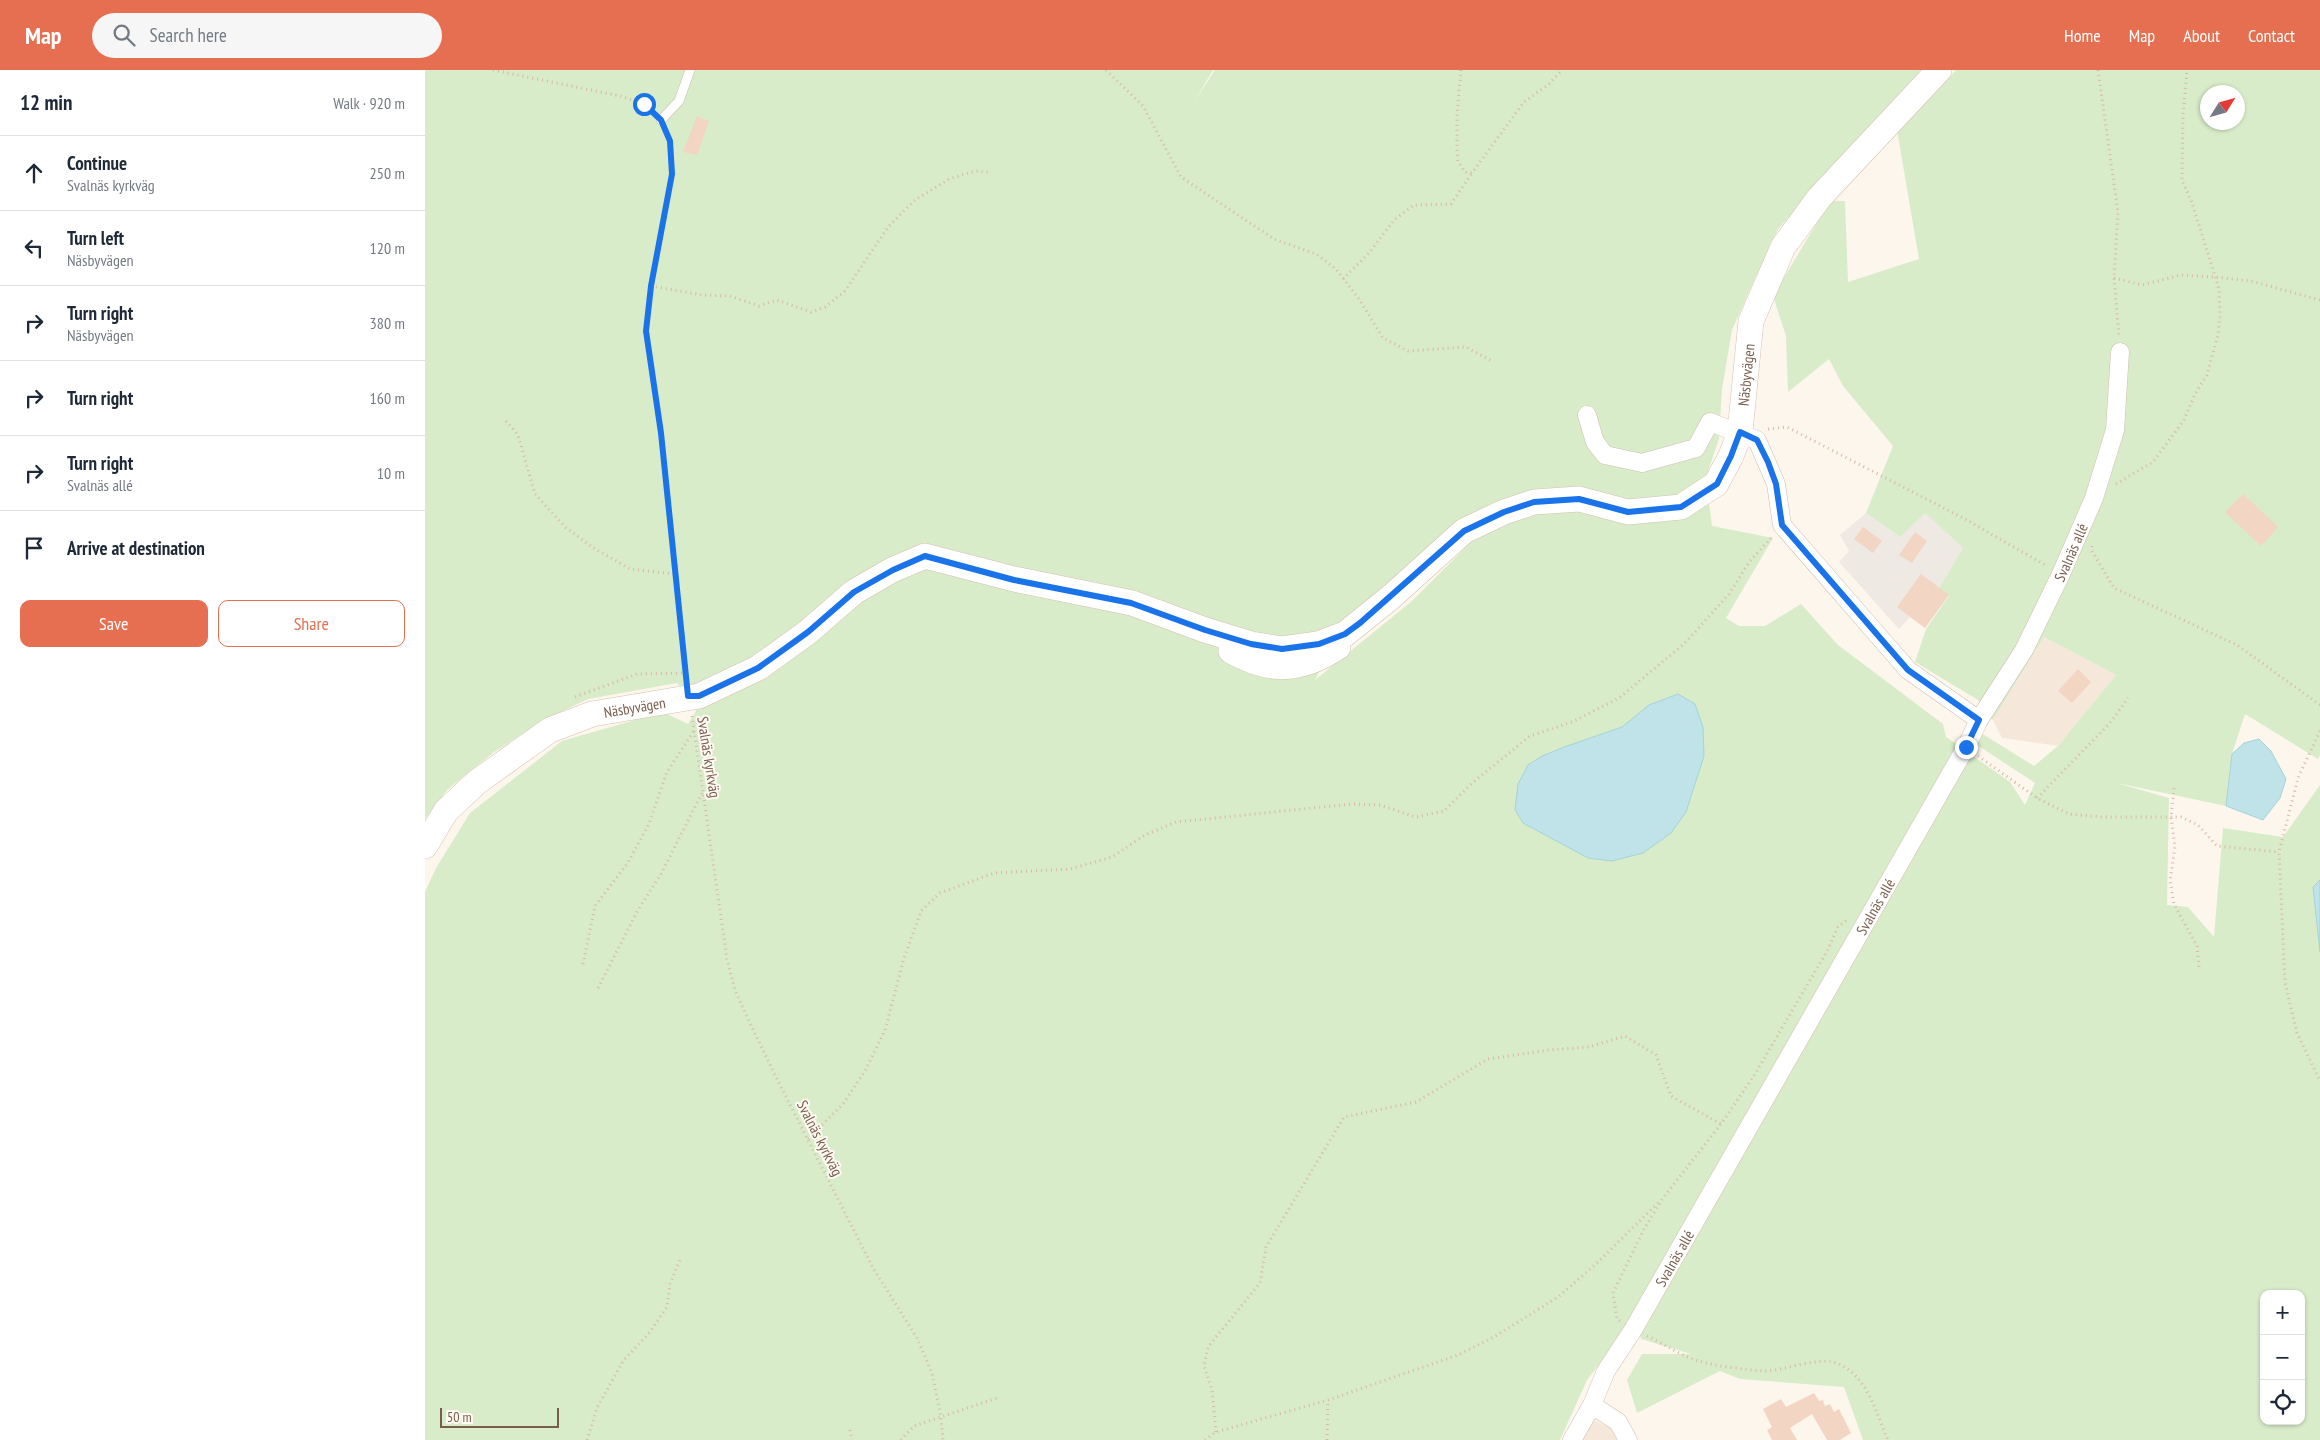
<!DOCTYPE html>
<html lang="en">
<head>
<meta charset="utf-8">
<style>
  body { margin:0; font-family:"PT Sans Narrow",sans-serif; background:#f6f6f7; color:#1f2937 }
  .controls { position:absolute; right:15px; bottom:15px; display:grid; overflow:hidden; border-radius:10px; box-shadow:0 1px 4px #0004 }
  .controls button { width:45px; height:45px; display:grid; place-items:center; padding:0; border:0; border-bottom:1px solid #e0e1e3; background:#fff; color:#1f2937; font:25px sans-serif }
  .compass { position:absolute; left:1775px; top:15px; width:45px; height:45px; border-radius:50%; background:#fff; box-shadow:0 1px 4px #0004; rotate:53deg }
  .scale { position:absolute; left:15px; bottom:12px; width:119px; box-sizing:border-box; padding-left:5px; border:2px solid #7a5c4d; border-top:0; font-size:14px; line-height:18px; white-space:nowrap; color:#7a5c4d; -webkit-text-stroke:4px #fffaf3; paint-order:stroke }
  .stop { position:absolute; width:15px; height:15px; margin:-11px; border:4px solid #1a73e8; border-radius:50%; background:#fff }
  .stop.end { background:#1a73e8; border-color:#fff; box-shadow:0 1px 5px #0008 }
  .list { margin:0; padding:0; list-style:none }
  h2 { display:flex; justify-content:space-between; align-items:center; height:65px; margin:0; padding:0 20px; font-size:21px }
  h2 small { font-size:16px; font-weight:400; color:#747a83 }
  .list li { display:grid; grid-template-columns:32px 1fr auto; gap:15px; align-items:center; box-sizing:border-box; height:75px; padding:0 20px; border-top:1px solid #e0e1e3 }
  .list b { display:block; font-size:19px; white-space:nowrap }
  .list p { margin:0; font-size:16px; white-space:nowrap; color:#747a83 }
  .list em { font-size:16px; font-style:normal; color:#747a83 }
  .actions { display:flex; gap:10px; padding:15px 20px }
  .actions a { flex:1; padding:11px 0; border:1px solid #e76f51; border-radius:10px; text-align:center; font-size:18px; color:#e76f51 }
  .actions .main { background:#e76f51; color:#fff }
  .icon { flex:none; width:28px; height:28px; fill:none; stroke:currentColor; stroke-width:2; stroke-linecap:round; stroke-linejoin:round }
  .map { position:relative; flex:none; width:1895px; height:1370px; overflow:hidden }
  header { display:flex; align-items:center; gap:30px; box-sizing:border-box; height:70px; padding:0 25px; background:#e76f51; color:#fff }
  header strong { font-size:24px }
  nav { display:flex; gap:28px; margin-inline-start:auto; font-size:18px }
  .search { width:350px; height:45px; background:#f6f6f7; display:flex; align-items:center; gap:12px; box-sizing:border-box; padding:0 18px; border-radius:28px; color:#747a83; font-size:19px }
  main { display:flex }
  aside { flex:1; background:#fff }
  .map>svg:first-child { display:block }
  .residential { fill:#f5e8da }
  .industrial { fill:#efe9e4 }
  .green { fill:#d8ecc9; fill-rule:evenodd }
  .water { fill:#bfe3e8; stroke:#a5d3da }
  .building { fill:#f3d5c3 }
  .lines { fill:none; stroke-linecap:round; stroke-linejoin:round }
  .lane-casing { stroke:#d1beb0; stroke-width:10 }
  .street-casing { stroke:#d1beb0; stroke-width:19 }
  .secondary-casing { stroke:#d6c0b0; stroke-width:26 }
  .path { stroke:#d9b8a5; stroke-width:3; stroke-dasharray:1 4; stroke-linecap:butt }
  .lane { stroke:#fff; stroke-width:9 }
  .street { stroke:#fff; stroke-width:18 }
  .secondary { stroke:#fff; stroke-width:25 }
  .route { stroke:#1a73e8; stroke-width:6 }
  .labels { text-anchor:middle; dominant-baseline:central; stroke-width:4; stroke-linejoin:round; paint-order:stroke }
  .street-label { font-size:15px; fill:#7a5c4d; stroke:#fffaf3 }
</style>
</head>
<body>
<header>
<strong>Map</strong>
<div class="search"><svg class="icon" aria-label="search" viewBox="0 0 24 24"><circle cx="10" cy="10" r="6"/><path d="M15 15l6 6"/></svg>Search here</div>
<nav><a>Home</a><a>Map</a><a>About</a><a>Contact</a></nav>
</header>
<main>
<aside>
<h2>12 min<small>Walk · 920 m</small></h2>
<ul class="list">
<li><svg class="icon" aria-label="ahead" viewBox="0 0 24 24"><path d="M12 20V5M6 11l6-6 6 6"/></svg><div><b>Continue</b><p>Svalnäs kyrkväg</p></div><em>250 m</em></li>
<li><svg class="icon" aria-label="left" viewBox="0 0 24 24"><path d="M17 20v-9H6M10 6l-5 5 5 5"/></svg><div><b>Turn left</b><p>Näsbyvägen</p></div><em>120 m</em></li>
<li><svg class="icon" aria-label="right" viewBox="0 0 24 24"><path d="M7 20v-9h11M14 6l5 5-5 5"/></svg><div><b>Turn right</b><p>Näsbyvägen</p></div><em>380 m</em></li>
<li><svg class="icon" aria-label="right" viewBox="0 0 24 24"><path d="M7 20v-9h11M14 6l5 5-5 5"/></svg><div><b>Turn right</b></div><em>160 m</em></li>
<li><svg class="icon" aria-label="right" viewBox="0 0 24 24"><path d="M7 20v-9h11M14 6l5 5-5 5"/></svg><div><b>Turn right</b><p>Svalnäs allé</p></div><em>10 m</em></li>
<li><svg class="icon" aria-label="arrive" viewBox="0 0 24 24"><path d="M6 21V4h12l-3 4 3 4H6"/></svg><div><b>Arrive at destination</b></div></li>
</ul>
<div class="actions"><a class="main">Save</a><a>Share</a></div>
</aside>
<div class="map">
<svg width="1895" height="1370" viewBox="0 0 1895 1370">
  <rect width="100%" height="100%" fill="#fdf6ec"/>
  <!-- residential -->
  <g class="residential">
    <path d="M1619 567 1691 605 1633 676 1577 668 1568 650Z"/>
    <path d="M1167 1349 1186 1358 1192 1370H1155Z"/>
  </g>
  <!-- industrial -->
  <path class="industrial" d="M1499 442 1538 478 1514 518 1524 525 1500 558 1485 547 1474 559 1414 492 1424 481 1415 465 1441 443 1475 467Z"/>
  <!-- green -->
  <path class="green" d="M0 0H788L770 30 790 0H1498L1353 159 1327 215 1307 260 1297 319 1294 369 1281 407 1287 456 1348 468 1301 548 1314 556H1340L1376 534 1413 575 1518 654 1521 667 1585 712 1600 735 1610 713 1549 673 1556 663 1609 696 1633 676 1691 605 1619 567 1568 650 1553 630 1490 592 1501 559 1524 526 1514 518 1538 478 1500 443 1475 467 1441 443 1468 376 1418 316 1404 289 1363 322 1361 266 1348 226 1405 131H1420L1423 212 1494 189 1472 60 1531 0H1895V685L1893 689 1820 644 1807 684 1801 736 1692 713 1744 728 1742 835 1763 837 1789 867 1798 758 1858 767 1895 715V810L1888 817 1895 882V1370H1438L1419 1317 1315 1309 1295 1301 1212 1343 1202 1310 1217 1284H1266L1216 1269 1211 1247 1162 1310 1135 1370H0V822L11 798 45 743 137 671 238 642 263 654 274 636 252 613 163 629 123 648 69 682 22 720 0 749ZM1782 22H1812V52H1782ZM1026 457 1039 479 987 531 890 610 922 549ZM1839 1224H1876V1351H1839Z"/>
  <!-- water -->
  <g class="water">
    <path d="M1253 624 1270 634 1278 657 1279 686 1261 742 1246 763 1218 783 1187 791 1163 788 1098 753 1090 740 1093 714 1103 695 1117 686 1142 676 1197 657 1224 635Z"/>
    <path d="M1834 669 1846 681 1861 709 1855 728 1838 750 1801 736 1807 684 1819 673Z"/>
    <path d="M1895 810V882L1888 817Z"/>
  </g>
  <!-- building -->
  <g class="building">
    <path d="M272 46 284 51 272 85 258 82Z"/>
    <path d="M1818 424 1853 457 1836 476 1800 442Z"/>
    <path d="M1438 457 1457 471 1448 483 1429 469Z"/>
    <path d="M1490 462 1502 471 1487 493 1474 485Z"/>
    <path d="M1496 504 1524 525 1500 558 1472 537Z"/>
    <path d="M1653 599 1666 612 1647 633 1633 621Z"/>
    <path d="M1389 1323 1394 1331 1398 1330 1400 1336 1405 1334 1409 1342 1414 1339 1426 1363 1415 1370H1402L1387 1344 1365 1358 1372 1370H1347L1342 1360 1347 1357 1338 1339 1356 1329 1361 1337Z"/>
  </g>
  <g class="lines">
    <defs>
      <path id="lane" d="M236 50 254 31 265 0"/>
      <g id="street">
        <path d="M1162 345 1170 372 1180 385 1217 393 1271 378 1285 352 1332 370 1351 414 1357 455 1483 600 1554 650"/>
        <path d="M1167 1335 1193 1352 1203 1370"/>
        <path id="s1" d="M1147 1370 1167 1335 1181 1301 1208 1260 1541 677 1554 650 1599 580 1636 504 1669 428 1690 360 1695 282"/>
      </g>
      <g id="secondary">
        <path d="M806 581C845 603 876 602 913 577"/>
        <path id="s2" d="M0 776 21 741 52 712 125 660 167 644 274 626 333 598 383 562 429 522 467 500 500 486 589 509 707 533 780 560 826 574 857 579 893 574 920 564 966 527 1039 461 1079 442 1109 432 1154 429 1203 442 1256 437 1291 414 1306 386 1315 362 1326 251 1358 177 1394 128 1514 0"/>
      </g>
    </defs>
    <!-- lane casing -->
    <use href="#lane" class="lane-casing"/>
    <!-- street casing -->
    <use href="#street" class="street-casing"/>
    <!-- secondary casing -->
    <use href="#secondary" class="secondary-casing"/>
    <!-- path -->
    <g class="path">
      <path d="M68 0 195 26 219 34 228 43"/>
      <path d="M681 0 718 36 756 107 849 169 891 184 911 199 934 229 958 268 983 281 1041 277 1067 291"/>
      <path d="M1036 0 1032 44V79L1033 91 1040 102 1047 103 1099 32 1124 14 1137 0"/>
      <path d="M1673 0 1693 142 1689 208 1694 266"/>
      <path d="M240 60 245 71 247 104 226 216 221 261 236 363 261 610"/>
      <path d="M1689 208 1717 215 1756 205 1790 207 1826 211 1895 230"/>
      <path d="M918 209 944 183 969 150 989 135 1026 134 1047 103"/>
      <path d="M226 216 277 225 305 226 334 236 352 230 386 242 400 237 420 221 463 157 490 130 524 109 551 101 564 102"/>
      <path d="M81 351 93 365 110 424 140 457 167 477 205 499 249 504"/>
      <path d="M1343 359 1362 357 1540 449 1622 496"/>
      <path d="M1691 414 1728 392 1759 350 1770 324 1782 305 1793 265 1795 244 1794 219 1767 133 1757 110 1758 46 1762 0"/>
      <path d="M1667 476V481L1689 518 1812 575 1895 635"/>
      <path d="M150 627 212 604 260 603"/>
      <path d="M267 646 302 889 310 920 323 949 354 1013 448 1198 492 1268 507 1303 516 1347 518 1370"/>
      <path d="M1895 661 1873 708 1854 782 1860 913 1872 963 1895 1011"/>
      <path d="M1553 686 1612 728 1644 744 1676 747H1756L1773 755 1792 776 1854 782"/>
      <path d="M1749 718 1746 747 1750 777 1745 811 1749 834 1772 876 1774 897"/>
      <path d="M1612 728 1685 653 1703 628"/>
      <path d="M158 894 170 836 202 794 224 754 242 702 270 659"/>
      <path d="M173 918 213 840 236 804 278 721"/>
      <path d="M383 1069 418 1034 440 1001 460 960 479 888 496 841 515 823 569 803 645 799 687 787 720 765 751 752 927 734 955 735 991 747 1019 741 1047 713 1105 666 1147 652 1194 628 1259 574 1304 524 1325 491 1347 467"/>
      <path d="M1195 1251 1192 1249 1188 1223 1219 1159 1238 1128 1296 1054 1330 1004 1401 883 1413 857 1423 849"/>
      <path d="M1222 1266C1239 1274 1256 1286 1274 1291 1289 1296 1323 1300 1339 1301 1360 1301 1395 1285 1414 1294 1444 1308 1451 1344 1463 1370"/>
      <path d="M425 1360 427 1370"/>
      <path d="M791 1362 787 1320 779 1296 783 1277 835 1213 841 1177 919 1047 991 1032 1063 989 1124 980 1164 977 1200 966 1231 985 1246 1026 1296 1054"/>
      <path d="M162 1370 172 1338 198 1291 225 1262 242 1237 245 1214 255 1190"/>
      <path d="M476 1370 489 1356 572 1328"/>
      <path d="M780 1370 791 1362 903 1330 1033 1285 1069 1267 1133 1227 1171 1194 1234 1132"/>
      <path d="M902 1370 903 1330"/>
    </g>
    <!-- lane -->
    <use href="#lane" class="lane"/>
    <!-- street -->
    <use href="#street" class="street"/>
    <!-- secondary -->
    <use href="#secondary" class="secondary"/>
  </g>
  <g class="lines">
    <!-- route -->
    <path class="route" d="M219 34 236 50 245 71 247 104 226 216 221 261 236 363 263 626H274L333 598 383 562 429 522 468 500 500 486 589 510 706 533 780 560 826 574 857 579 894 574 920 564 935 553 1039 461 1079 442 1109 432 1154 429 1203 442 1256 437 1292 414 1306 386 1315 362 1332 370 1343 392 1351 414 1357 455 1483 600 1554 650 1541 677"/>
  </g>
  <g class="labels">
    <!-- street labels -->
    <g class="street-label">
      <text stroke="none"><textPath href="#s2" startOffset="1568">Näsbyvägen</textPath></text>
      <text stroke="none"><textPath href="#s1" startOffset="1019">Svalnäs allé</textPath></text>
      <text stroke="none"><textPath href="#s2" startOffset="261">Näsbyvägen</textPath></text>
      <text transform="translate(284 687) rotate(81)">Svalnäs kyrkväg</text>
      <text stroke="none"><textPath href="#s1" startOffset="614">Svalnäs allé</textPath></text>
      <text transform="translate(395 1068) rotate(63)">Svalnäs kyrkväg</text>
      <text stroke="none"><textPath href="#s1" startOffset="209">Svalnäs allé</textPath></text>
    </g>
  </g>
</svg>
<div class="controls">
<button>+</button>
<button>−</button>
<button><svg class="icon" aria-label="locate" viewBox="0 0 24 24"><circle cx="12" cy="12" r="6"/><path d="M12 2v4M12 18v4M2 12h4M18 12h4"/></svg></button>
</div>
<svg class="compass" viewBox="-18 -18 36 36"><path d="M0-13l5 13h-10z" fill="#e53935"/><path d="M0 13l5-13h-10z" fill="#747a83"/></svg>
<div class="scale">50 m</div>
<div class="stop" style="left:219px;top:34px"></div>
<div class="stop end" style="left:1541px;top:677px"></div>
</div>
</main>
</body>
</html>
